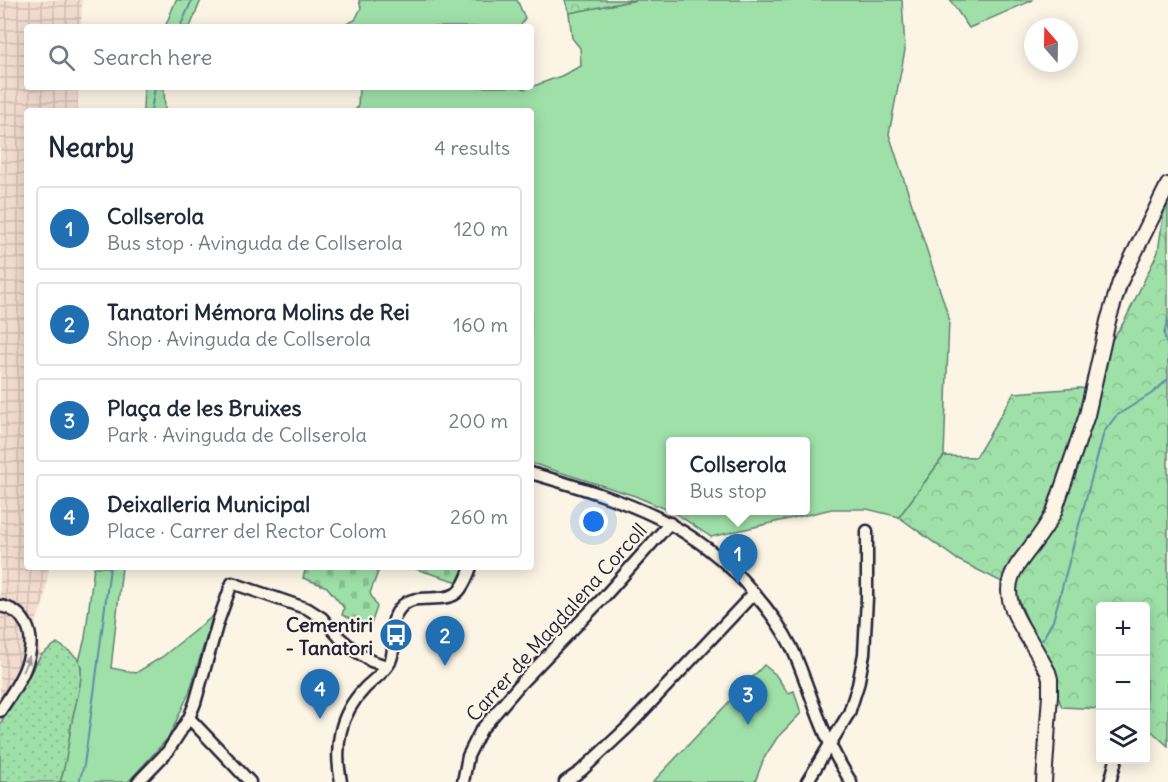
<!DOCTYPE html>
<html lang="en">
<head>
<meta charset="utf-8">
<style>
  body { margin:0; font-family:Delius,sans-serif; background:#f2f2f3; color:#1f2937 }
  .controls { position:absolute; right:18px; bottom:18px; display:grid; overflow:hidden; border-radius:6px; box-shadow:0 3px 15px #0003 }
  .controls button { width:54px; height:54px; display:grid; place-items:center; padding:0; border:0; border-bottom:2px solid #e0e1e3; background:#fff; color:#1f2937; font:30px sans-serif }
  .compass { position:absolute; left:1024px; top:18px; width:54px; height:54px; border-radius:50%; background:#fff; box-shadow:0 3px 15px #0003; rotate:340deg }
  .you { position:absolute; left:594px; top:522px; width:21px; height:21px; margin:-15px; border:4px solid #fff; border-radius:50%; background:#1a73e8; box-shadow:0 0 0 9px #1a73e833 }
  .badge { display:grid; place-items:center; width:39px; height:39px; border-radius:50%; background:#1f6fb2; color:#fff; font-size:20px; font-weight:700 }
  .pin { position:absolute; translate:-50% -50px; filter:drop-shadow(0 2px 3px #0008) }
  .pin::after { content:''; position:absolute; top:32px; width:21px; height:18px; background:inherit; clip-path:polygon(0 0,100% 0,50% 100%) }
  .popup { position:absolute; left:666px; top:437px; width:144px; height:78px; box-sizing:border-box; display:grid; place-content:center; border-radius:6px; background:#fff; filter:drop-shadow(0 2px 4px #0005); font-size:20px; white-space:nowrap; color:#747a83 }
  .popup b { font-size:22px; color:#1f2937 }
  .popup::after { content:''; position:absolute; left:50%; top:100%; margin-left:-12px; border:12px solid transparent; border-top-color:#fff }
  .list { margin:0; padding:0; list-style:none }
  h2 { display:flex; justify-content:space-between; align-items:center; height:78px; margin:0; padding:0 24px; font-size:26px }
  h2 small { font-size:20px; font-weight:400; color:#747a83 }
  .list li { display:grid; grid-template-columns:39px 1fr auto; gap:18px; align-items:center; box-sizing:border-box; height:84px; margin:0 12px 12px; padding:0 12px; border:2px solid #e0e1e3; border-radius:6px }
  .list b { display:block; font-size:22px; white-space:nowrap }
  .list p { margin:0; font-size:20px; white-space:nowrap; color:#747a83 }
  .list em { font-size:20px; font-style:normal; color:#747a83 }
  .icon { flex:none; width:33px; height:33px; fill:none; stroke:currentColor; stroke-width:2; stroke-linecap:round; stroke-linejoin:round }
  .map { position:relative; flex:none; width:1168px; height:782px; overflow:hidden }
  .search { position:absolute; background:#fff; box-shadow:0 3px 15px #0003; left:24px; top:24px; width:510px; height:66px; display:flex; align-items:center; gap:15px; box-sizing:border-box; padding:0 21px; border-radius:6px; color:#747a83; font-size:22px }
  .panel { position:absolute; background:#fff; box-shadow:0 3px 15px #0003; left:24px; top:108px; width:510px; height:462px; border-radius:6px }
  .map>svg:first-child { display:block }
  .industrial { fill:url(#industrial-grid) }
  .green { fill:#9fe0a9; stroke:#608172; stroke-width:1.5; fill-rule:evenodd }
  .forest { fill:url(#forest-crowns); stroke:#608172; stroke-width:1.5 }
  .cemetery { fill:url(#cemetery-stones); stroke:#608172; stroke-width:1.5 }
  .garden { fill:url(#garden-dots); stroke:#608172; stroke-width:1.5 }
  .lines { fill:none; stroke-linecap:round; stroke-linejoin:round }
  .stream { stroke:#608da5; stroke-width:2 }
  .minor-casing { stroke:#22223b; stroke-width:15 }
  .secondary-casing { stroke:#22223b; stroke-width:18 }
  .minor { stroke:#fcf5e5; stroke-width:10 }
  .secondary { stroke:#fcf5e5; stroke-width:14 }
  .oneway { fill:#9a9698 }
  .labels { text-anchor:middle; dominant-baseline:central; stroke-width:4.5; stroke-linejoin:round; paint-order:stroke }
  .street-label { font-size:20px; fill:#22223b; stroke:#fcf5e5 }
  .poi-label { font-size:20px; font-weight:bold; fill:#22223b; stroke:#fcf5e5; text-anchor:end }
</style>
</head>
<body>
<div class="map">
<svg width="1168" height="782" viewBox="0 0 1168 782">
  <defs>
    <pattern id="industrial-grid" width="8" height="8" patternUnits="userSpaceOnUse" patternTransform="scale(1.5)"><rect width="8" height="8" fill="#f3dccf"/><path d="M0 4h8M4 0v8" fill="none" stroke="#d0bcb3"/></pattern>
    <pattern id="forest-crowns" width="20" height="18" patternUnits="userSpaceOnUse" patternTransform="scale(1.5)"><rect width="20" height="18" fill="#9fe0a9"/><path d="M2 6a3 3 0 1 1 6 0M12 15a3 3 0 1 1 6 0" fill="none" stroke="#89c092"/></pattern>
    <pattern id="cemetery-stones" width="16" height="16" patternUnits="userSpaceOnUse" patternTransform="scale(1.5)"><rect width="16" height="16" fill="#9fe0a9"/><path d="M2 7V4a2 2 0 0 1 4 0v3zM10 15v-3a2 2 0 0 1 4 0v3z" fill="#89c092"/></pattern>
    <pattern id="garden-dots" width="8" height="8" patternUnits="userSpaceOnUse" patternTransform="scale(1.5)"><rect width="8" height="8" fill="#9fe0a9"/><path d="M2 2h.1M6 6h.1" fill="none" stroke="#89c092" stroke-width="1.8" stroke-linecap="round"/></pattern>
  </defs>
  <rect width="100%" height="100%" fill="#fcf5e5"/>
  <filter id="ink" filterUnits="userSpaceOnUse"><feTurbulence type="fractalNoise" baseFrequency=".0167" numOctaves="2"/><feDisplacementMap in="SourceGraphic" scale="12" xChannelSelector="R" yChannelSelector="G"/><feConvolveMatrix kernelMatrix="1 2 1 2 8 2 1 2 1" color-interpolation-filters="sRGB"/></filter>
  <g filter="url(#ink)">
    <!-- industrial -->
    <path class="industrial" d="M0 0H82L81 27H27V87H78V111H27V567H49L44 601 34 627 41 655 0 724Z"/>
    <!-- green -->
    <g class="green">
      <path d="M176 0H201L190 27H165Z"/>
      <path d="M359 0H517L525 18 520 27H340L355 20 361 8Z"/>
      <path d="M636 0H902L905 50 889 134 949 318 944 456 899 517 867 509H832L711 537 675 513 635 496 531 463V111H354L358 107 359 87H520L525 89 531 87 561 76 581 66 580 48 572 38 569 13ZM670 442H806V510H670Z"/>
      <path d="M950 0H1033L969 28Z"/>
      <path d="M144 87H164L165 111H143Z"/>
      <path d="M94 567H122L111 668 136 673 162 657 213 616 189 693 169 737 128 782H60L63 772 72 719 79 690 81 668 79 661 85 638Z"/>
      <path d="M764 665 775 674 788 693 794 691 801 713 777 738 764 758 755 782H653Z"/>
    </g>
    <!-- forest -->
    <g class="forest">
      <path d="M565 0H636L569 13Z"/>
      <path d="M1168 202V746L1146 726V606H1100V709L1062 707 1030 626 1014 588 958 560 899 517 944 456 976 457 1014 393 1080 388 1098 391 1109 344 1124 322 1158 252 1164 210Z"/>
    </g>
    <!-- cemetery -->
    <g class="cemetery">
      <path d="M306 567H380L370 593 377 607 370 627 342 615 344 608 327 587 303 578Z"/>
      <path d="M409 567H467L462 583Z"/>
    </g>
    <!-- garden -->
    <path class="garden" d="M57 643C64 648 75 653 79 661 86 674 74 707 72 721 68 741 67 763 60 782H0V724L41 655Z"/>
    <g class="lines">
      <!-- stream -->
      <g class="stream">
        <path d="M180 27 192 0"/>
        <path d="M151 111 155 87"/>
        <path d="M1168 319 1164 334 1168 348"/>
        <path d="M1042 640 1053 621 1104 432 1116 416 1154 392 1168 379"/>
        <path d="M79 782 84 765 95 686 110 567"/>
      </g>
      <defs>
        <g id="minor">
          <path d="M531 473C618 499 692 519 753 592 768 609 782 628 792 648 806 679 815 712 829 742 835 756 843 769 851 782"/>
          <path d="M0 606C12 608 20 613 26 624 41 652 16 688 0 711"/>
          <path d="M189 718 250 782"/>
          <path d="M138 782 168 751 189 718 195 703 218 622 232 583 308 609 322 618 340 638 354 650 371 661 387 666"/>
          <path d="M341 782C334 746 339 715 365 688 373 680 384 673 390 662 399 642 384 623 403 605 408 601 413 599 419 599 452 597 459 602 471 567"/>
          <path d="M463 782 468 756 481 730 522 682 603 598 670 523"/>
          <path d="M565 782 581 771 628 727 754 593"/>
          <path d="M807 782 849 713 858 685 864 654 867 598V531"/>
          <path d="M1110 782 1116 760"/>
        </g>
        <path id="secondary" d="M1044 782 1050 695V679L1048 672C1042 661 1036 650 1029 639 1015 617 999 592 1017 566 1029 548 1044 533 1054 512L1087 415 1108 321 1120 282 1168 185"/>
      </defs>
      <!-- minor casing -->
      <use href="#minor" class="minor-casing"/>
      <!-- secondary casing -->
      <use href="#secondary" class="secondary-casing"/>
      <!-- minor -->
      <use href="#minor" class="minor"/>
      <!-- secondary -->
      <use href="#secondary" class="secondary"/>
    </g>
    <!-- one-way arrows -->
    <defs><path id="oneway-solid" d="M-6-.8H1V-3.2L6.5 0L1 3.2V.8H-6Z" transform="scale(1.5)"/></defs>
    <use class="oneway" href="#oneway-solid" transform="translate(26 664) rotate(-67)"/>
  </g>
  <!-- icons -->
  <defs>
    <symbol id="bus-disc" viewBox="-11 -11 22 22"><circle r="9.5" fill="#1f6fb2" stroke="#fcf5e5"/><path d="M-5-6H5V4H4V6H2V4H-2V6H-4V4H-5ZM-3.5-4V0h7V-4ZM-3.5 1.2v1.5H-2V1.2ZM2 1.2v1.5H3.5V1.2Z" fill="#fff"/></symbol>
  </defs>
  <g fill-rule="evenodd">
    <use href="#bus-disc" x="377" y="616" width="38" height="38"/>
  </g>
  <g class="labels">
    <!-- street labels -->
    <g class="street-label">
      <text transform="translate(556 622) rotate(-48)">Carrer de Magdalena Corcoll</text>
    </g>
    <!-- poi labels -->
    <g class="poi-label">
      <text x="373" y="624">Cementiri<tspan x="373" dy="23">- Tanatori</tspan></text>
    </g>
  </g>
</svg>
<div class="controls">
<button>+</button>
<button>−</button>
<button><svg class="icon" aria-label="layers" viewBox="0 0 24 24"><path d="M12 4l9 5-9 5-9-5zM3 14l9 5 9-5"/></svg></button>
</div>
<svg class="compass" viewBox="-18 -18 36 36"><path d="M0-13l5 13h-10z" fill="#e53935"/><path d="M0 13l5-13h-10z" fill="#747a83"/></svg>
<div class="you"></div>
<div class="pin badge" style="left:738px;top:584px">1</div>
<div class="popup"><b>Collserola</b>Bus stop</div>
<div class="pin badge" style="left:445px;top:666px">2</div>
<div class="pin badge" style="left:748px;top:725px">3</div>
<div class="pin badge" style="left:320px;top:719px">4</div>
<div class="search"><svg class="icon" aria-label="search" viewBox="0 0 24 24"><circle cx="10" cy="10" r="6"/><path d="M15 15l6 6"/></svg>Search here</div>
<section class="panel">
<h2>Nearby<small>4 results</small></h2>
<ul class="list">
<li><span class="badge">1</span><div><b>Collserola</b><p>Bus stop · Avinguda de Collserola</p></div><em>120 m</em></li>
<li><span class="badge">2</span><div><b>Tanatori Mémora Molins de Rei</b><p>Shop · Avinguda de Collserola</p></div><em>160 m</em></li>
<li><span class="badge">3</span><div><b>Plaça de les Bruixes</b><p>Park · Avinguda de Collserola</p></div><em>200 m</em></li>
<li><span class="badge">4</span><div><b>Deixalleria Municipal</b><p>Place · Carrer del Rector Colom</p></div><em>260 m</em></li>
</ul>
</section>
</div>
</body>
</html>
